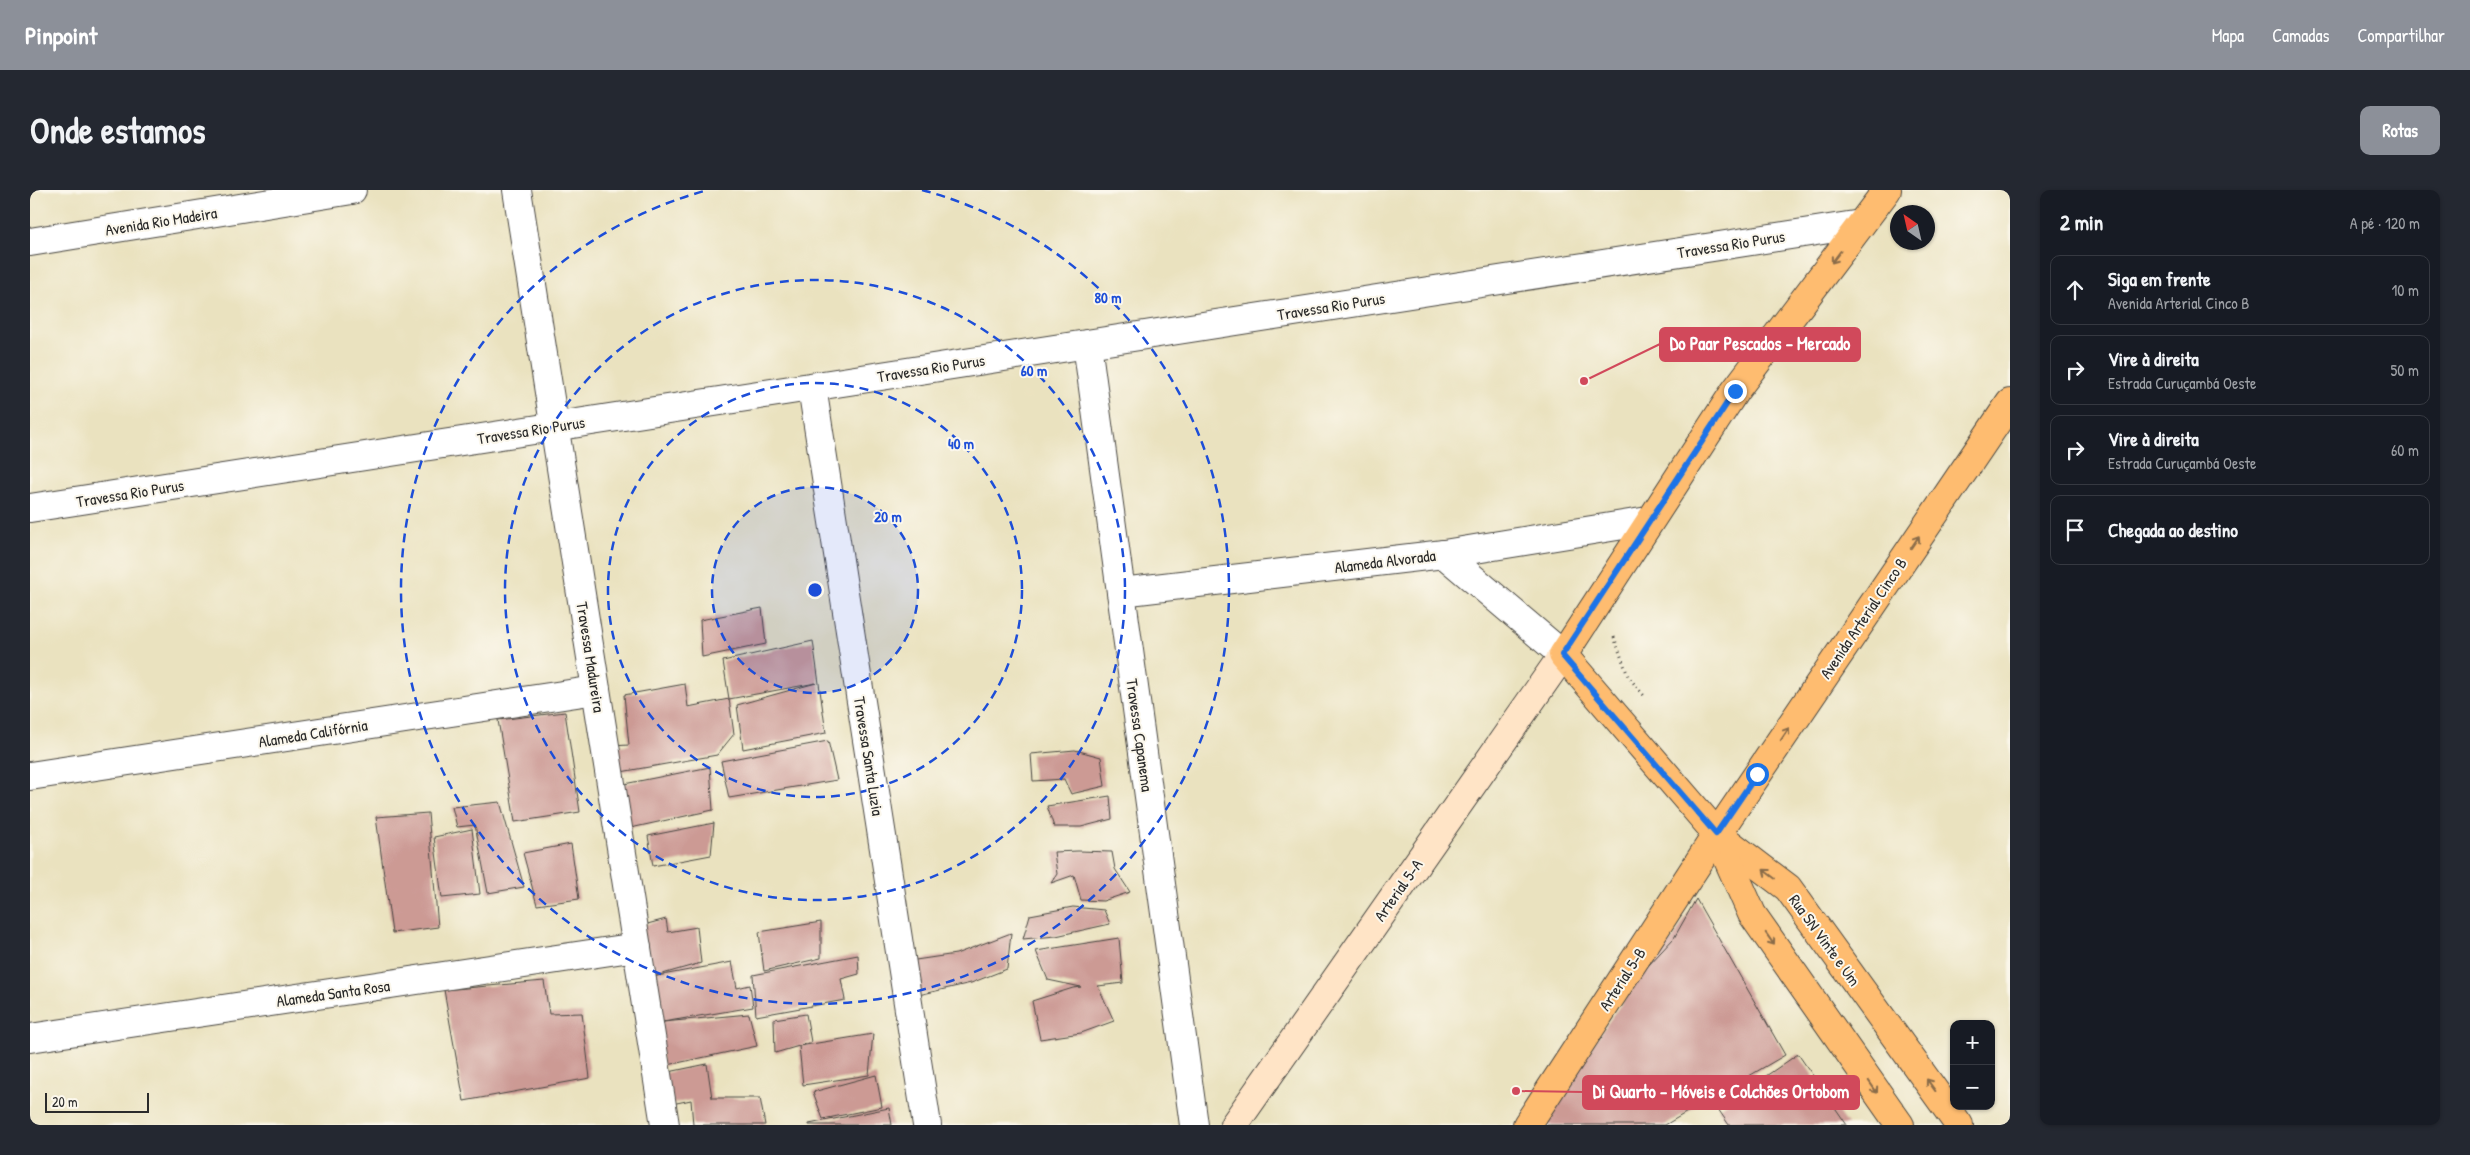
<!DOCTYPE html>
<html lang="pt">
<head>
<meta charset="utf-8">
<style>
  body { margin:0; font-family:"Patrick Hand",sans-serif; background:#242831; color:#f1f3f6 }
  .controls { position:absolute; right:15px; bottom:15px; display:grid; overflow:hidden; border-radius:10px; box-shadow:0 1px 4px #0004 }
  .controls button { width:45px; height:45px; display:grid; place-items:center; padding:0; border:0; border-bottom:1px solid #363941; background:#171b24; color:#f1f3f6; font:25px sans-serif }
  .compass { position:absolute; left:1860px; top:15px; width:45px; height:45px; border-radius:50%; background:#171b24; box-shadow:0 1px 4px #0004; rotate:326deg }
  .scale { position:absolute; left:15px; bottom:12px; width:104px; box-sizing:border-box; padding-left:5px; border:2px solid #2b2b2b; border-top:0; font-size:14px; line-height:18px; white-space:nowrap; color:#2b2b2b; -webkit-text-stroke:4px #fbf7ec; paint-order:stroke }
  .stop { position:absolute; width:15px; height:15px; margin:-11px; border:4px solid #1a73e8; border-radius:50%; background:#fff }
  .stop.end { background:#1a73e8; border-color:#fff; box-shadow:0 1px 5px #0008 }
  .list { margin:0; padding:0; list-style:none }
  h2 { display:flex; justify-content:space-between; align-items:center; height:65px; margin:0; padding:0 20px; font-size:21px }
  h2 small { font-size:16px; font-weight:400; color:#9ea1a6 }
  .list li { display:grid; grid-template-columns:32px 1fr auto; gap:15px; align-items:center; box-sizing:border-box; height:70px; margin:0 10px 10px; padding:0 10px; border:1px solid #363941; border-radius:10px }
  .list b { display:block; font-size:19px; white-space:nowrap }
  .list p { margin:0; font-size:16px; white-space:nowrap; color:#9ea1a6 }
  .list em { font-size:16px; font-style:normal; color:#9ea1a6 }
  .icon { flex:none; width:28px; height:28px; fill:none; stroke:currentColor; stroke-width:2; stroke-linecap:round; stroke-linejoin:round }
  .map { position:relative; flex:none; width:1980px; height:935px; overflow:hidden; border-radius:10px }
  header { display:flex; align-items:center; gap:30px; box-sizing:border-box; height:70px; padding:0 25px; background:#8c9099; color:#fff }
  header strong { font-size:24px }
  nav { display:flex; gap:28px; margin-inline-start:auto; font-size:18px }
  .intro { display:flex; align-items:center; justify-content:space-between; box-sizing:border-box; height:120px; padding:0 30px }
  h1 { margin:0; font-size:35px }
  .button { padding:12px 22px; border-radius:10px; background:#8c9099; color:#fff; font-size:18px; font-weight:700 }
  main { display:flex; gap:30px; padding:0 30px }
  aside { flex:1; background:#171b24; border-radius:10px; box-shadow:0 1px 4px #0004 }
  .map>svg:first-child { display:block }
  .building { fill:#cc9a94 }
  .lines { fill:none; stroke-linecap:round; stroke-linejoin:round }
  .street-casing { stroke:#484641; stroke-width:30 }
  .secondary-casing { stroke:#484641; stroke-width:30 }
  .primary-casing { stroke:#484641; stroke-width:30 }
  .path { stroke:#484641; stroke-width:3; stroke-dasharray:1 4; stroke-linecap:butt }
  .street { stroke:#fff; stroke-width:28 }
  .secondary { stroke:#ffe4c6; stroke-width:28 }
  .primary { stroke:#febc70; stroke-width:28 }
  .oneway { stroke:#8a6c4a }
  .route { stroke:#1a73e8; stroke-width:6 }
  .ring { fill:none; stroke:#1d4ed8; stroke-width:2.5; stroke-dasharray:9 6 }
  .labels { text-anchor:middle; dominant-baseline:central; stroke-width:4; stroke-linejoin:round; paint-order:stroke }
  .street-label { font-size:16px; fill:#2b2b2b; stroke:#fbf7ec }
  .centre { fill:#1d4ed8; stroke:#fbf7ec; stroke-width:2.5 }
  .ring-label { font-size:15px; text-anchor:middle; font-weight:bold; fill:#1d4ed8; stroke:#fbf7ec; stroke-width:4; stroke-linejoin:round; paint-order:stroke }
  .leader { fill:none; stroke:#d1495b; stroke-width:2 }
  .callout-dot { fill:#d1495b; stroke:#fbf7ec; stroke-width:2 }
  .callout { fill:#d1495b; stroke:#d1495b; stroke-width:2 }
  .callout-label { font-size:18px; text-anchor:middle; font-weight:bold; fill:#fff }
</style>
</head>
<body>
<header>
<strong>Pinpoint</strong>
<nav><a>Mapa</a><a>Camadas</a><a>Compartilhar</a></nav>
</header>
<div class="intro"><h1>Onde estamos</h1><a class="button">Rotas</a></div>
<main>
<div class="map">
<svg width="1980" height="935" viewBox="0 0 1980 935">
  <rect width="100%" height="100%" fill="#fbf7ec"/>
  <filter id="ink" filterUnits="userSpaceOnUse"><feTurbulence type="fractalNoise" baseFrequency=".02" numOctaves="2"/><feDisplacementMap in="SourceGraphic" scale="10" xChannelSelector="R" yChannelSelector="G"/><feConvolveMatrix kernelMatrix="1 2 1 2 8 2 1 2 1" color-interpolation-filters="sRGB"/></filter>
  <filter id="wash" filterUnits="userSpaceOnUse"><feTurbulence type="fractalNoise" baseFrequency=".0096" numOctaves="4" result="noise"/><feDisplacementMap in="SourceGraphic" scale="20" xChannelSelector="R" yChannelSelector="G"/><feGaussianBlur stdDeviation="1.12" result="paint"/><feColorMatrix in="noise" values="0 0 0 0 0 0 0 0 0 0 0 0 0 0 0 0 0 1.4 0 .05"/><feComposite in="paint" operator="in"/></filter>
  <g filter="url(#wash)">
    <rect width="100%" height="100%" fill="#eae2bf"/>
    <g id="blocks">
      <!-- building -->
      <g class="building">
        <path d="M732 418 736 454 672 467 670 430Z"/>
        <path d="M783 451 796 543 713 559 707 515 786 493 699 509 693 471Z"/>
        <path d="M655 494 658 517 699 509 704 544 687 565 585 583 581 556 599 555 594 505Z"/>
        <path d="M535 522 550 622 485 632 468 530Z"/>
        <path d="M798 551 807 590 699 608 691 571Z"/>
        <path d="M1045 560 1071 567 1075 596 1041 604 1034 589 1003 591 1001 564Z"/>
        <path d="M680 577 683 620 596 639 589 595Z"/>
        <path d="M1080 606 1082 629 1051 637H1024L1017 616Z"/>
        <path d="M470 612 494 697 458 703 445 635 427 637 422 617Z"/>
        <path d="M398 623 408 737 362 743 346 627Z"/>
        <path d="M684 633 681 665 623 676 618 646Z"/>
        <path d="M442 639 450 704 412 708 404 647Z"/>
        <path d="M541 654 549 709 507 715 493 663Z"/>
        <path d="M1048 661 1082 662 1085 679 1100 702 1073 711 1051 710 1044 685 1021 693 1027 684 1024 662Z"/>
        <path d="M1666 709 1755 865 1635 935H1511L1563 854 1617 777 1644 748Z"/>
        <path d="M1043 717 1074 720 1080 734 1026 746 993 749 1000 725Z"/>
        <path d="M636 729 638 742 667 737 671 773 622 787 702 772 707 798 720 795 723 817 633 832 719 824 727 856 633 876 610 736Z"/>
        <path d="M791 732V768L734 781 729 742Z"/>
        <path d="M981 743 977 779 941 793 884 806 879 771 926 764Z"/>
        <path d="M1089 748 1093 793 1068 796 1084 831 1051 843 1010 849 1002 811 1043 798 1051 797 1018 790 1006 761Z"/>
        <path d="M828 765 829 784 811 789 815 810 726 826 723 785Z"/>
        <path d="M514 791 519 824 552 823 560 888 434 911 414 800Z"/>
        <path d="M776 824 781 852 769 856 843 844 839 885 773 895 769 856 745 863 744 829Z"/>
        <path d="M1768 864 1817 935H1699L1688 919Z"/>
        <path d="M677 874 682 908H730L735 935H663L661 910 637 915 634 883Z"/>
        <path d="M846 885 852 917 793 929 783 902Z"/>
        <path d="M859 918 862 935H779V934Z"/>
      </g>
    </g>
  </g>
  <g filter="url(#ink)">
    <use href="#blocks" fill-opacity="0" stroke="#484641" stroke-width="1"/>
    <g class="lines">
      <defs>
        <g id="street">
          <path d="M487 0 635 935"/>
          <path d="M0 52 322 0"/>
          <path d="M1057 154 1164 935"/>
          <path d="M782 197 897 935"/>
          <path d="M0 318 1831 34"/>
          <path d="M1414 364 1533 465"/>
          <path d="M1091 402 1414 364 1618 331"/>
          <path d="M0 586 566 500"/>
          <path d="M0 848 607 757"/>
        </g>
        <path id="secondary" d="M1204 935 1533 465"/>
        <g id="primary">
          <path d="M1857 0 1705 201 1533 465 1687 644 1758 698 1929 935"/>
          <path d="M1688 647 1722 724 1870 935"/>
          <path d="M1497 935 1687 644 1980 213"/>
        </g>
      </defs>
      <!-- street casing -->
      <use href="#street" class="street-casing"/>
      <!-- secondary casing -->
      <use href="#secondary" class="secondary-casing"/>
      <!-- primary casing -->
      <use href="#primary" class="primary-casing"/>
      <!-- path -->
      <path class="path" d="M1584 447 1598 486 1615 507"/>
      <!-- street -->
      <use href="#street" class="street"/>
      <!-- secondary -->
      <use href="#secondary" class="secondary"/>
      <!-- primary -->
      <use href="#primary" class="primary"/>
    </g>
    <!-- one-way arrows -->
    <defs><path id="oneway-shaft" d="M-6 0H5M1.5-3L5.5 0L1.5 3" fill="none" stroke-width="1.6" stroke-linecap="round" stroke-linejoin="round" transform="scale(1.25)"/></defs>
    <g class="oneway">
      <use href="#oneway-shaft" transform="translate(1806 67) rotate(127)"/>
      <use href="#oneway-shaft" transform="translate(1885 352) rotate(-56)"/>
      <use href="#oneway-shaft" transform="translate(1755 544) rotate(-56)"/>
      <use href="#oneway-shaft" transform="translate(1739 684) rotate(-143)"/>
      <use href="#oneway-shaft" transform="translate(1740 749) rotate(55)"/>
      <use href="#oneway-shaft" transform="translate(1901 895) rotate(-126)"/>
      <use href="#oneway-shaft" transform="translate(1843 897) rotate(55)"/>
    </g>
  </g>
  <g class="lines" filter="url(#ink)">
    <!-- route -->
    <path class="route" d="M1705 201 1532 465 1686 644 1727 584"/>
  </g>
  <!-- distance rings -->
  <circle cx="785" cy="400" r="103" fill="#1d4ed8" fill-opacity=".12"/>
  <g class="ring">
    <circle cx="785" cy="400" r="103"/>
    <circle cx="785" cy="400" r="207"/>
    <circle cx="785" cy="400" r="310"/>
    <path d="M892 0A414 414 0 1 1 678 0"/>
  </g>
  <g class="labels">
    <!-- street labels -->
    <g class="street-label">
      <text transform="translate(131 31) rotate(-9)">Avenida Rio Madeira</text>
      <text transform="translate(1701 54) rotate(-9)">Travessa Rio Purus</text>
      <text transform="translate(1301 116) rotate(-9)">Travessa Rio Purus</text>
      <text transform="translate(901 178) rotate(-9)">Travessa Rio Purus</text>
      <text transform="translate(501 240) rotate(-9)">Travessa Rio Purus</text>
      <text transform="translate(100 303) rotate(-9)">Travessa Rio Purus</text>
      <text transform="translate(1355 371) rotate(-7)">Alameda Alvorada</text>
      <text transform="translate(1833 428) rotate(-56)">Avenida Arterial Cinco B</text>
      <text transform="translate(561 467) rotate(81)">Travessa Madureira</text>
      <text transform="translate(283 543) rotate(-9)">Alameda Califórnia</text>
      <text transform="translate(1110 545) rotate(82)">Travessa Capanema</text>
      <text transform="translate(839 566) rotate(81)">Travessa Santa Luzia</text>
      <text transform="translate(1368 700) rotate(-55)">Arterial 5-A</text>
      <text transform="translate(1795 750) rotate(54)">Rua SN Vinte e Um</text>
      <text transform="translate(1592 789) rotate(-57)">Arterial 5-B</text>
      <text transform="translate(303 803) rotate(-8)">Alameda Santa Rosa</text>
    </g>
  </g>
  <circle cx="785" cy="400" r="8" class="centre"/>
  <g class="ring-label">
    <text x="1078" y="113">80 m</text>
    <text x="1004" y="186">60 m</text>
    <text x="931" y="259">40 m</text>
    <text x="858" y="332">20 m</text>
  </g>
  <!-- callouts -->
  <path class="leader" d="M1554 191L1630 154M1486 901L1553 902"/>
  <g class="callout-dot">
    <circle cx="1554" cy="191" r="5"/>
    <circle cx="1486" cy="901" r="5"/>
  </g>
  <g class="callout">
    <rect x="1630" y="138" width="200" height="33" rx="5"/>
    <rect x="1553" y="886" width="276" height="33" rx="5"/>
  </g>
  <g class="callout-label">
    <text x="1730" y="160">Do Paar Pescados - Mercado</text>
    <text x="1691" y="908">Di Quarto - Móveis e Colchões Ortobom</text>
  </g>
</svg>
<div class="controls">
<button>+</button>
<button>−</button>
</div>
<svg class="compass" viewBox="-18 -18 36 36"><path d="M0-13l5 13h-10z" fill="#e53935"/><path d="M0 13l5-13h-10z" fill="#9ea1a6"/></svg>
<div class="scale">20 m</div>
<div class="stop" style="left:1727px;top:584px"></div>
<div class="stop end" style="left:1705px;top:201px"></div>
</div>
<aside>
<h2>2 min<small>A pé · 120 m</small></h2>
<ul class="list">
<li><svg class="icon" aria-label="ahead" viewBox="0 0 24 24"><path d="M12 20V5M6 11l6-6 6 6"/></svg><div><b>Siga em frente</b><p>Avenida Arterial Cinco B</p></div><em>10 m</em></li>
<li><svg class="icon" aria-label="right" viewBox="0 0 24 24"><path d="M7 20v-9h11M14 6l5 5-5 5"/></svg><div><b>Vire à direita</b><p>Estrada Curuçambá Oeste</p></div><em>50 m</em></li>
<li><svg class="icon" aria-label="right" viewBox="0 0 24 24"><path d="M7 20v-9h11M14 6l5 5-5 5"/></svg><div><b>Vire à direita</b><p>Estrada Curuçambá Oeste</p></div><em>60 m</em></li>
<li><svg class="icon" aria-label="arrive" viewBox="0 0 24 24"><path d="M6 21V4h12l-3 4 3 4H6"/></svg><div><b>Chegada ao destino</b></div></li>
</ul>
</aside>
</main>
</body>
</html>
